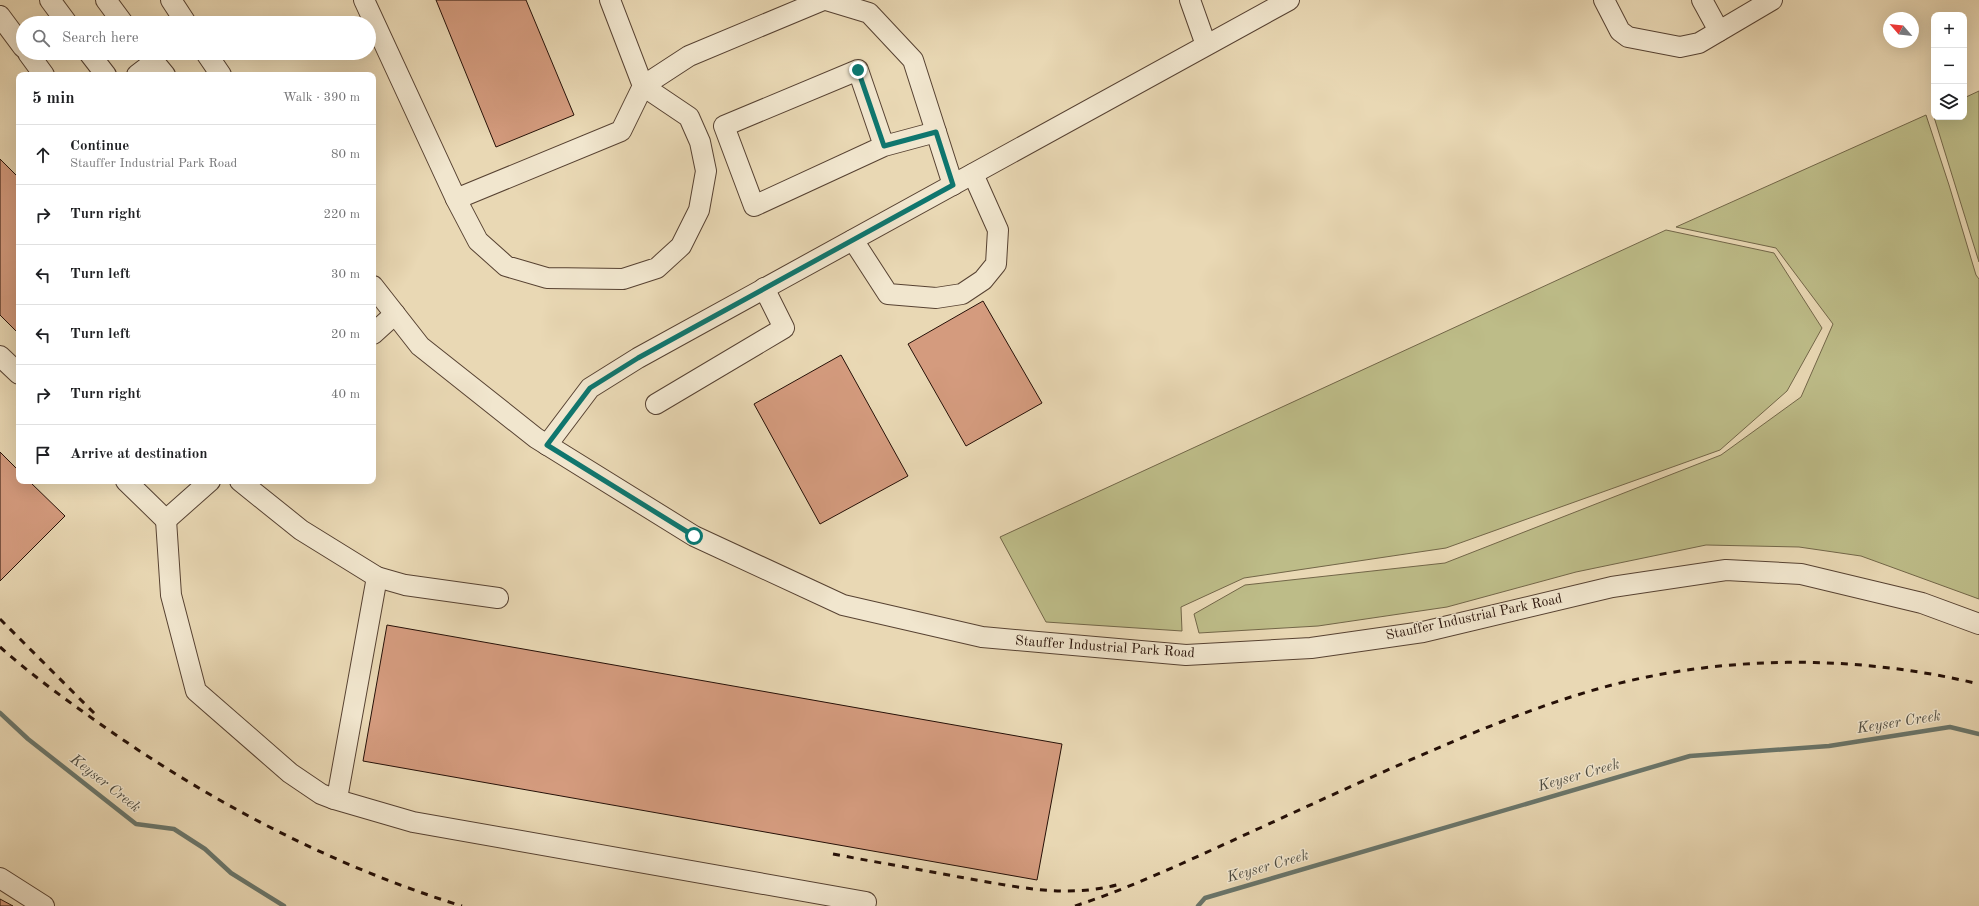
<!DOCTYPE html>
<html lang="en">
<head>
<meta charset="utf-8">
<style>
  body { margin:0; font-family:"Old Standard TT",serif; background:#f2f2f2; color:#202124 }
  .controls { position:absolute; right:12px; top:12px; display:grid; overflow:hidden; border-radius:8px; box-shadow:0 4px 16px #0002 }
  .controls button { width:36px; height:36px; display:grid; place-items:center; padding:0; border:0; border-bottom:1px solid #e0e0e0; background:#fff; color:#202124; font:20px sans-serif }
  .compass { position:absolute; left:1883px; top:12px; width:36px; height:36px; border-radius:50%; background:#fff; box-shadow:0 4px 16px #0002; rotate:298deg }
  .stop { position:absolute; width:12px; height:12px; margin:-9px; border:3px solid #0f766e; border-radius:50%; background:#fff }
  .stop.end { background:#0f766e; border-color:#fff; box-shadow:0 1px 4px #0008 }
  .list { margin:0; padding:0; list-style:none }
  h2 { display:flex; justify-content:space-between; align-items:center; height:52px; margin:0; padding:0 16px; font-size:17px }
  h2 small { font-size:13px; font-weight:400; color:#757577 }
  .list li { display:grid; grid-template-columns:26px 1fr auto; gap:12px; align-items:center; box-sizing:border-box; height:60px; padding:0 16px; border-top:1px solid #e0e0e0 }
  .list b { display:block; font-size:15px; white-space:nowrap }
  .list p { margin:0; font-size:13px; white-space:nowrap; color:#757577 }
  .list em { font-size:13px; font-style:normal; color:#757577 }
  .icon { flex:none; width:22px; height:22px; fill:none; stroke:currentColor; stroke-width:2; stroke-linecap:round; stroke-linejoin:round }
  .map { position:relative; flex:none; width:1979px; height:906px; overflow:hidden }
  .search { position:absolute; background:#fff; box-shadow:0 4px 16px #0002; left:16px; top:16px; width:360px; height:44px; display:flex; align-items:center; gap:10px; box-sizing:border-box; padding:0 14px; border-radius:22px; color:#757577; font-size:15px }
  .panel { position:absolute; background:#fff; box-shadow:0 4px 16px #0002; left:16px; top:72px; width:360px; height:412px; border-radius:8px }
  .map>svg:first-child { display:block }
  .green { fill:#bdbc88; stroke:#726648 }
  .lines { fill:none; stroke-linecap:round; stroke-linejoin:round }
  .stream { stroke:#6a766b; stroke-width:4.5 }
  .building { fill:#d49b7e; stroke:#261007 }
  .minor-casing { stroke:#574232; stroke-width:22 }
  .minor { stroke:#f1e6ce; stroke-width:20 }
  .rail { stroke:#261007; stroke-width:3; stroke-dasharray:7 7; stroke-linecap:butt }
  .route { stroke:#0f766e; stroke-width:5 }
  .labels { text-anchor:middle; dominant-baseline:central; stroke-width:3; stroke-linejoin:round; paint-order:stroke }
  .street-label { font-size:14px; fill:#261007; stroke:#f1e6ce }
  .water-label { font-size:15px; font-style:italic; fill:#4e4c41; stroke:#f1e6ce }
</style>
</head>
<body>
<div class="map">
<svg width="1979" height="906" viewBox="0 0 1979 906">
  <rect width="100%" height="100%" fill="#e9d8b4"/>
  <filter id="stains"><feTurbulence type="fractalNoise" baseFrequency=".005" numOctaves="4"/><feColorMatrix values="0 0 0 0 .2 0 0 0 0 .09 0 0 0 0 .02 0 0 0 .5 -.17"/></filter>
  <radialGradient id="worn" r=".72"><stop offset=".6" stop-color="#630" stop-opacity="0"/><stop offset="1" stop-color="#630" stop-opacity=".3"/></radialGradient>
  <!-- green -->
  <g class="green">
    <path d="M1979 91V262L1934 117H1964V98Z"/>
    <path d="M1926 115 1949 185 1976 275 1979 279V599L1861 556 1799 547 1706 545 1576 572 1447 607 1318 626 1199 633 1194 614 1245 585 1445 563 1721 455 1801 397 1833 324 1776 248 1676 227Z"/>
    <path d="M1666 230 1774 253 1822 328 1787 391 1720 450 1446 548 1244 578 1181 607 1182 631 1046 622 1000 537Z"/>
  </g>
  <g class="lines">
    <!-- stream -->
    <g class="stream">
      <path d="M0 713 28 739 136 824 174 829 205 849 231 873 284 906"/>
      <path d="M1198 906 1205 898 1690 756 1829 746 1950 727 1979 734"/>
    </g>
  </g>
  <!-- building -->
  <g class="building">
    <path d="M436 0H526L574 115 496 147Z"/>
    <path d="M0 159 19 178V334L0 315Z"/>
    <path d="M983 301 1042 403 966 446 908 344Z"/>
    <path d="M841 355 908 476 820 524 754 404Z"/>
    <path d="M0 452 19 471V481H29L65 516 0 581Z"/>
    <path d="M387 625 1062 744 1037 880 363 761Z"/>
    <path d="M0 899 13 906H0Z"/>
  </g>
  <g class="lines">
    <defs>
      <g id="minor">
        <path d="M50 0 67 23"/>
        <path d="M106 0 123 23"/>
        <path d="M171 0 186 23"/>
        <path d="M364 0 456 199 621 131 643 86 689 56 823 0"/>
        <path d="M826 0 869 13 913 60 953 185"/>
        <path d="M1190 0 1206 45"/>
        <path d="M1604 0 1620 31 1628 37 1680 47 1699 43 1772 0"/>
        <path d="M1702 0 1719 31"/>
        <path d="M0 16 23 47"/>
        <path d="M28 53 44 75"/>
        <path d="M89 53 106 75"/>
        <path d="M147 53 165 75"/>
        <path d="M206 53 221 75"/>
        <path d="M137 75 154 62"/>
        <path d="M884 146 858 70 724 126 754 206 884 146 936 132"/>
        <path d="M456 199 478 241 506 266 547 278 623 279 657 268 681 246 699 210 706 171 700 142 689 117 643 86 610 0"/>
        <path d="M853 240 888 294 936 298 962 294 983 280 996 264 998 230 973 174"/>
        <path d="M373 286 420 346 536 438 694 536 843 605 982 637 1186 655 1311 648 1423 632 1612 587 1726 570 1801 574 1922 603 1979 624"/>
        <path d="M373 334 395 314"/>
        <path d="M0 356 19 374"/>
        <path d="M656 404 784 328 764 288"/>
        <path d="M547 445 590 388 638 358 1289 0"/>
        <path d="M126 481 166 520 210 481"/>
        <path d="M240 481 301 530 377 577 405 585 498 598"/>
        <path d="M166 520 171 595 196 691 290 773 321 794 334 799 338 793 377 577"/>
        <path d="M334 799 413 822 866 902"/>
        <path d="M0 878 44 906"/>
      </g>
    </defs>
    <!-- minor casing -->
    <use href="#minor" class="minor-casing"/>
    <!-- minor -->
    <use href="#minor" class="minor"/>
    <!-- rail -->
    <g class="rail">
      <path d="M0 619 96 715"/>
      <path d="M0 647C36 679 76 707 116 735 222 808 339 868 462 906"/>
      <path d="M833 854C875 862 917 869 959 877 1013 886 1069 900 1123 883"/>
      <path d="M1075 906C1139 885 1200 855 1260 828 1334 794 1408 760 1483 729 1536 708 1591 688 1647 677 1756 655 1871 658 1979 684"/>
    </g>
  </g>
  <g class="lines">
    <!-- route -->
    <path class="route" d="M694 536 547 445 590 388 638 358 953 185 936 132 884 146 858 70"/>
  </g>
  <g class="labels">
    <!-- street labels -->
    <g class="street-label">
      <text transform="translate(1474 617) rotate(-12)">Stauffer Industrial Park Road</text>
      <text transform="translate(1105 647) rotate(4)">Stauffer Industrial Park Road</text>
    </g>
    <!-- water labels -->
    <g class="water-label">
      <text transform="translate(1899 723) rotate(-9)">Keyser Creek</text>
      <text transform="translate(1579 776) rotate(-16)">Keyser Creek</text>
      <text transform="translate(105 784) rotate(38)">Keyser Creek</text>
      <text transform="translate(1268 867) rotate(-16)">Keyser Creek</text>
    </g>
  </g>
  <rect width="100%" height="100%" filter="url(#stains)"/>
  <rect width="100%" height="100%" fill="url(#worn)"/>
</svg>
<div class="controls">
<button>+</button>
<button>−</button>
<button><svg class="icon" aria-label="layers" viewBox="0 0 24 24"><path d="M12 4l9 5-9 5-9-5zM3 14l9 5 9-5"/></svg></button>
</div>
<svg class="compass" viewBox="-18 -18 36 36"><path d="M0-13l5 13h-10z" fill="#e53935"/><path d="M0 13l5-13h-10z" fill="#757577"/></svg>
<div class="stop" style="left:694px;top:536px"></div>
<div class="stop end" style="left:858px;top:70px"></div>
<div class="search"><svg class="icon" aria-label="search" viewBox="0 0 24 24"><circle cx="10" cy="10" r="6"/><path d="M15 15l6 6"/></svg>Search here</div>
<section class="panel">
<h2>5 min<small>Walk · 390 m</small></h2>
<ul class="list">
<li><svg class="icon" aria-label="ahead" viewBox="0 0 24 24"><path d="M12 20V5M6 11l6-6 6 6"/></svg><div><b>Continue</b><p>Stauffer Industrial Park Road</p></div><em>80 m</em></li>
<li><svg class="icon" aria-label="right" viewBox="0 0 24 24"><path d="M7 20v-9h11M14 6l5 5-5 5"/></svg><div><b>Turn right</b></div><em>220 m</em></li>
<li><svg class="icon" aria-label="left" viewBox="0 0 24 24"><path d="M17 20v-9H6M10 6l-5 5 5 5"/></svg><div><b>Turn left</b></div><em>30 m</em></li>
<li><svg class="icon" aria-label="left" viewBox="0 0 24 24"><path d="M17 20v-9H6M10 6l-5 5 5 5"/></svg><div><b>Turn left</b></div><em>20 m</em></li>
<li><svg class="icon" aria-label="right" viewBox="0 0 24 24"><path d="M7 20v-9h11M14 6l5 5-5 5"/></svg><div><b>Turn right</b></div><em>40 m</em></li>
<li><svg class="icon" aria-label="arrive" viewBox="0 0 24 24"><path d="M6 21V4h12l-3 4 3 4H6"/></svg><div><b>Arrive at destination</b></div></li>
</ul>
</section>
</div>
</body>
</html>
